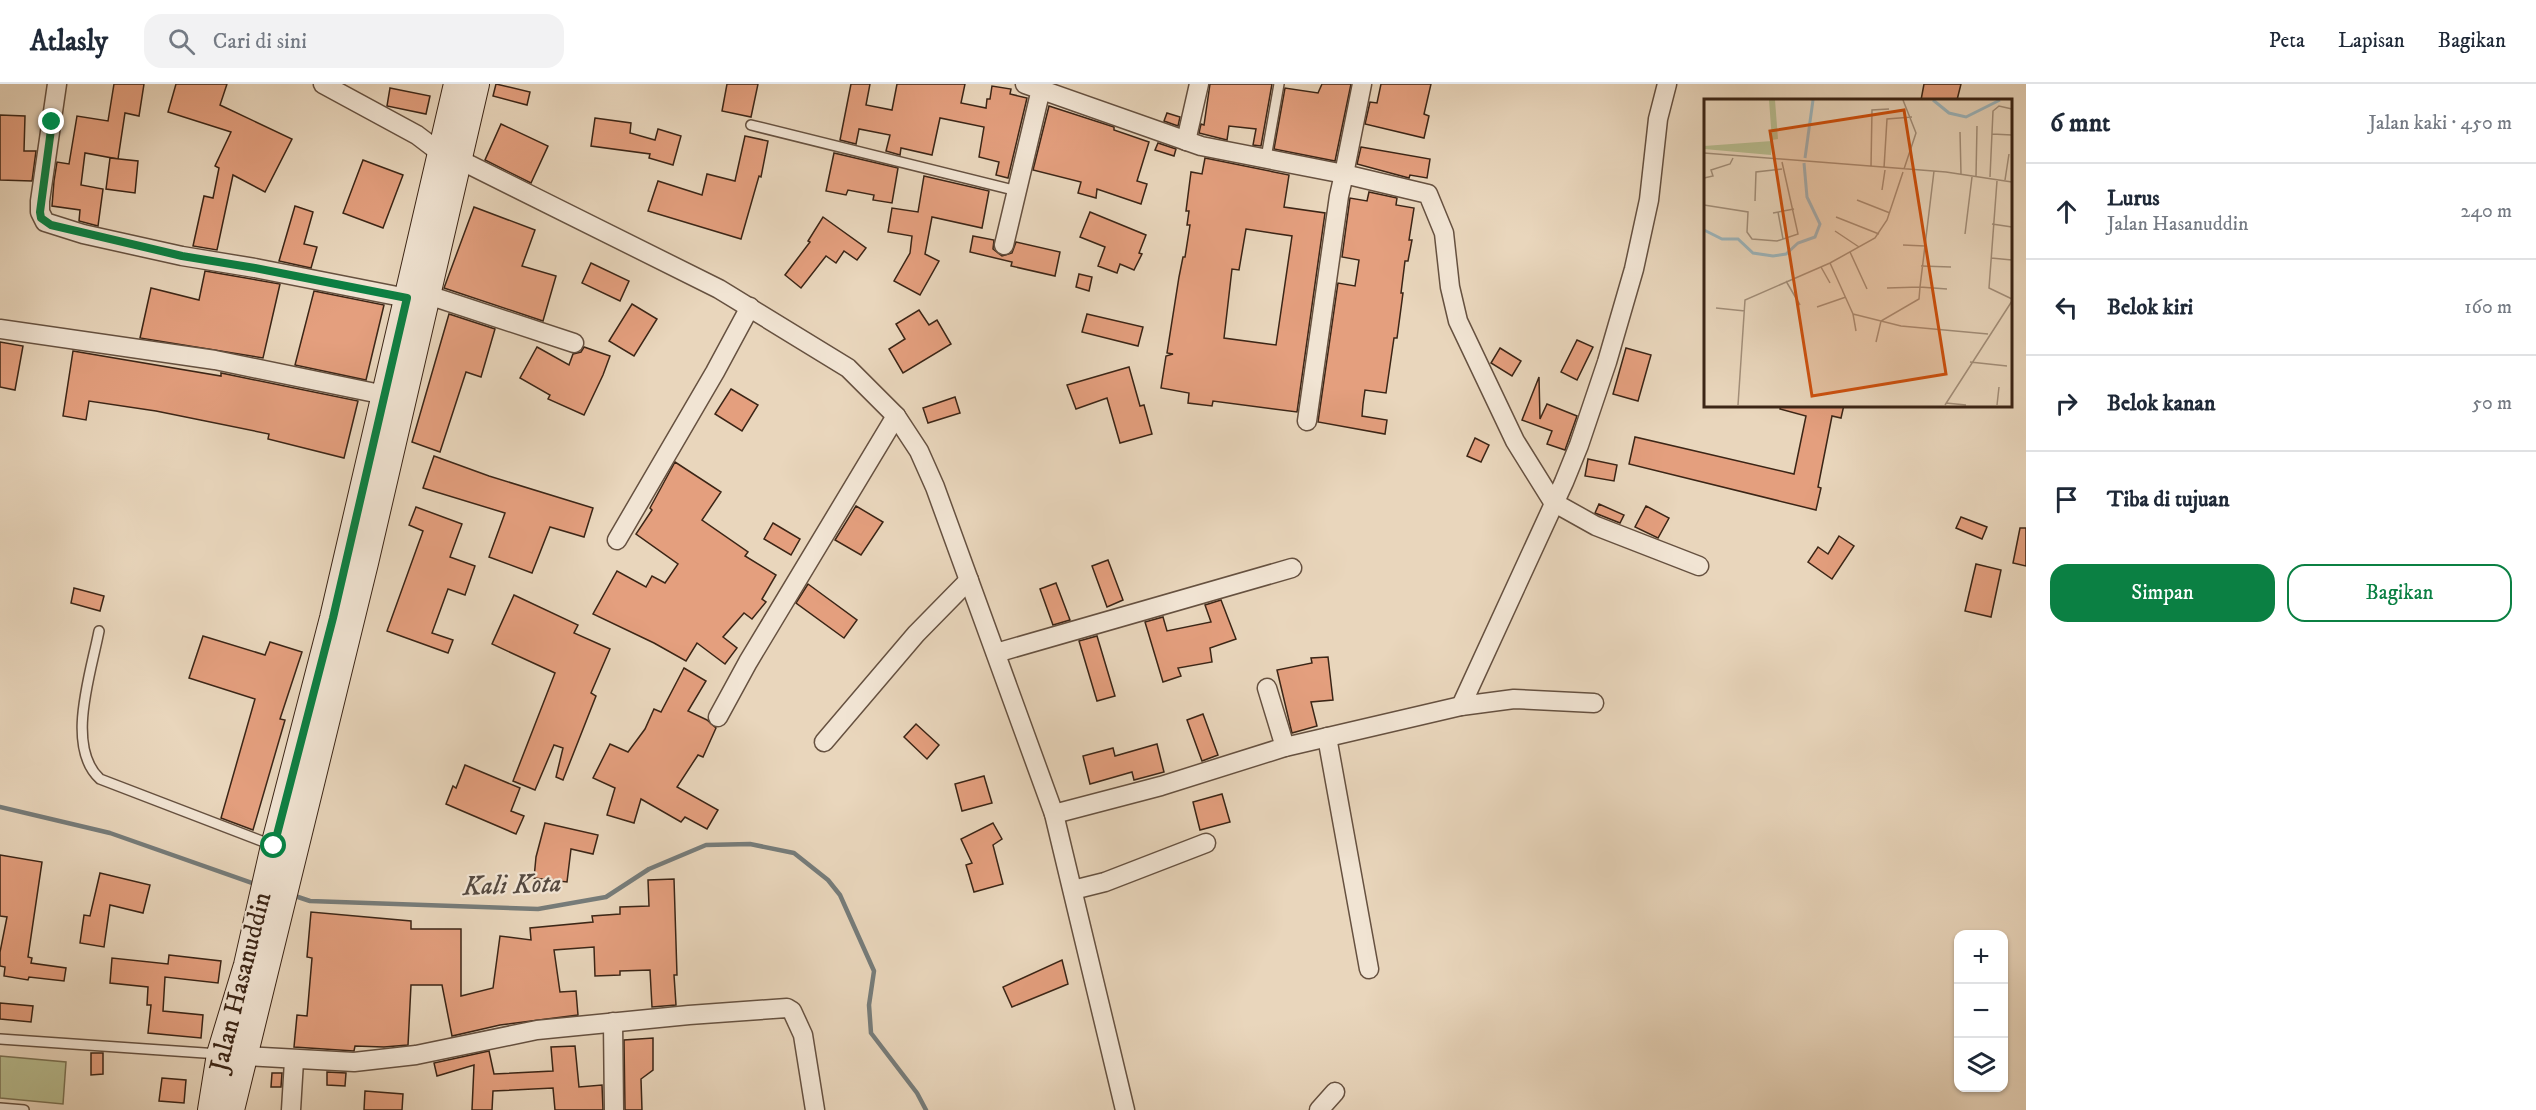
<!DOCTYPE html>
<html lang="id">
<head>
<meta charset="utf-8">
<style>
  body { margin:0; font-family:"IM FELL DW Pica",serif; background:#f2f2f3; color:#1f2937 }
  .controls { position:absolute; right:18px; bottom:18px; display:grid; overflow:hidden; border-radius:12px; box-shadow:0 2px 4px #0004 }
  .controls button { width:54px; height:54px; display:grid; place-items:center; padding:0; border:0; border-bottom:2px solid #e0e1e3; background:#fff; color:#1f2937; font:30px sans-serif }
  .stop { position:absolute; width:18px; height:18px; margin:-14px; border:4px solid #0b8043; border-radius:50%; background:#fff }
  .stop.end { background:#0b8043; border-color:#fff; box-shadow:0 2px 6px #0008 }
  .list { margin:0; padding:0; list-style:none }
  h2 { display:flex; justify-content:space-between; align-items:center; height:78px; margin:0; padding:0 24px; font-size:26px }
  h2 small { font-size:20px; font-weight:400; color:#747a83 }
  .list li { display:grid; grid-template-columns:39px 1fr auto; gap:18px; align-items:center; box-sizing:border-box; height:96px; padding:0 24px; border-top:2px solid #e0e1e3 }
  .list b { display:block; font-size:22px; white-space:nowrap }
  .list p { margin:0; font-size:20px; white-space:nowrap; color:#747a83 }
  .list em { font-size:20px; font-style:normal; color:#747a83 }
  .actions { display:flex; gap:12px; padding:18px 24px }
  .actions a { flex:1; padding:14px 0; border:2px solid #0b8043; border-radius:18px; text-align:center; font-size:21px; color:#0b8043 }
  .actions .main { background:#0b8043; color:#fff }
  .icon { flex:none; width:33px; height:33px; fill:none; stroke:currentColor; stroke-width:2; stroke-linecap:round; stroke-linejoin:round }
  .map { position:relative; flex:none; width:2026px; height:1026px; overflow:hidden }
  header { display:flex; align-items:center; gap:36px; box-sizing:border-box; height:84px; padding:0 30px; background:#fff; border-bottom:2px solid #e0e1e3 }
  header strong { font-size:28px }
  nav { display:flex; gap:33px; margin-inline-start:auto; font-size:21px }
  .search { width:420px; height:54px; background:#f2f2f3; display:flex; align-items:center; gap:15px; box-sizing:border-box; padding:0 21px; border-radius:18px; color:#747a83; font-size:22px }
  main { display:flex }
  aside { flex:1; background:#fff }
  .map>svg:first-child { display:block }
  .green { fill:#b8bd90; stroke:#7a7153; stroke-width:1.5 }
  .lines { fill:none; stroke-linecap:round; stroke-linejoin:round }
  .stream { stroke:#767c7a; stroke-width:4.5 }
  .building { fill:#e49f7e; stroke:#3b2516; stroke-width:1.5; fill-rule:evenodd }
  .lane-casing { stroke:#665140; stroke-width:12 }
  .street-casing { stroke:#665140; stroke-width:21 }
  .secondary-casing { stroke:#3b2516; stroke-width:28 }
  .lane { stroke:#f1e4d3; stroke-width:9 }
  .street { stroke:#f1e4d3; stroke-width:18 }
  .secondary { stroke:#f1e4d3; stroke-width:26 }
  .route { stroke:#0b8043; stroke-width:8 }
  .labels { text-anchor:middle; dominant-baseline:central; stroke-width:4.5; stroke-linejoin:round; paint-order:stroke }
  .street-label { font-size:26px; fill:#3b2516; stroke:#f1e4d3 }
  .water-label { font-size:27px; font-style:italic; fill:#544940; stroke:#f1e4d3 }
  .inset-river { fill:none; stroke:#9db6bd; stroke-width:3 }
  .inset-road { fill:none; stroke:#a38f7a; stroke-width:1.5 }
  .view { fill:#ce510e; fill-opacity:0.15; stroke:#ce510e; stroke-width:3 }
  .inset-edge { fill:none; stroke:#3b2516; stroke-width:3 }
</style>
</head>
<body>
<header>
<strong>Atlasly</strong>
<div class="search"><svg class="icon" aria-label="search" viewBox="0 0 24 24"><circle cx="10" cy="10" r="6"/><path d="M15 15l6 6"/></svg>Cari di sini</div>
<nav><a>Peta</a><a>Lapisan</a><a>Bagikan</a></nav>
</header>
<main>
<div class="map">
<svg width="2026" height="1026" viewBox="0 0 2026 1026">
  <rect width="100%" height="100%" fill="#e9d6bc"/>
  <filter id="stains"><feTurbulence type="fractalNoise" baseFrequency=".00333" numOctaves="4"/><feColorMatrix values="0 0 0 0 .2 0 0 0 0 .09 0 0 0 0 .02 0 0 0 .5 -.17"/></filter>
  <radialGradient id="worn" r=".72"><stop offset=".6" stop-color="#630" stop-opacity="0"/><stop offset="1" stop-color="#630" stop-opacity=".3"/></radialGradient>
  <!-- green -->
  <path class="green" d="M0 972 66 978 63 1020 0 1014Z"/>
  <g class="lines">
    <!-- stream -->
    <g class="stream">
      <path d="M0 723 110 749 258 801"/>
      <path d="M292 811 310 817 538 825 606 813 649 785 706 761 750 760 794 769 828 796 840 811 874 887 869 921 871 949 917 1009 926 1026"/>
    </g>
  </g>
  <!-- building -->
  <g class="building">
    <path d="M114 0H144L139 32 125 29 118 75 85 69 81 101 103 105 98 142 79 137 80 126 52 122 54 97 57 78 69 80 77 32 108 37Z"/>
    <path d="M176 0H227L220 21 292 55 265 108 233 91 217 166 193 162 204 112 213 114 219 84 215 82 231 48 168 28Z"/>
    <path d="M496 0 530 8 527 21 493 12Z"/>
    <path d="M727 0H758L751 33 722 27Z"/>
    <path d="M851 0H870L866 21 892 26 897 0H965L961 19 986 24 987 15H990L992 2 1011 5 1010 10 1027 14 1008 94 996 91 999 78 979 73 984 43 940 34 932 71 901 64 900 71 886 67 890 51 859 45 856 60 840 56Z"/>
    <path d="M1210 0H1272L1261 62 1253 61 1256 45 1229 42 1227 56 1199 49 1201 40 1204 41Z"/>
    <path d="M1322 0H1351L1335 77 1274 65 1285 4 1318 9Z"/>
    <path d="M1381 0H1431L1424 30 1429 32 1424 54 1365 40 1370 18 1377 19Z"/>
    <path d="M1924 0H1961L1957 16H1921Z"/>
    <path d="M390 4 430 12 426 30 387 22Z"/>
    <path d="M1049 22 1114 43V46L1149 58 1137 97 1147 100 1141 120 1097 105 1096 114 1078 109 1081 98 1033 86Z"/>
    <path d="M1167 29 1180 33 1178 42 1164 37Z"/>
    <path d="M0 31 25 32 24 67H36L32 97 0 96Z"/>
    <path d="M595 34 631 39 630 49 655 56 658 45 681 52 673 81 649 74 650 70 591 62Z"/>
    <path d="M501 40 548 62 531 99 485 76Z"/>
    <path d="M745 52 768 57 761 93 759 92 741 155 648 127 658 97 702 111 707 90 735 97Z"/>
    <path d="M1158 59 1176 65 1174 72 1155 66Z"/>
    <path d="M1361 63 1430 75 1427 94 1410 91 1409 94 1357 80Z"/>
    <path d="M834 69 898 84 892 119 873 116 874 111 848 106 846 111 826 107Z"/>
    <path d="M110 74 138 77 135 109 106 105Z"/>
    <path d="M1205 74 1289 91 1284 123 1325 129 1297 328 1213 317 1212 322 1188 319 1189 309 1161 304 1166 272 1173 270 1167 269 1179 193 1183 173H1185L1190 141H1187L1189 127H1186L1191 88 1202 90ZM1246 145 1292 152 1276 261 1224 254 1232 185 1239 186Z"/>
    <path d="M363 76 403 91 383 144 343 129Z"/>
    <path d="M924 92 989 107 982 144 932 133 925 170 939 177 920 211 894 197 910 169 912 152 888 148 892 124 918 128Z"/>
    <path d="M1369 108 1397 114 1396 121 1414 124 1409 156H1412L1408 177H1405L1401 209H1403L1397 254H1394L1386 309 1365 306 1363 320 1362 332 1387 336 1385 350 1318 338 1338 199 1355 202 1359 176 1342 173 1350 114 1367 117Z"/>
    <path d="M295 122 313 128 304 160 317 163 311 184 279 177Z"/>
    <path d="M474 123 535 146 522 182 556 192 543 237 444 204Z"/>
    <path d="M1090 128 1146 151 1139 169 1142 170 1134 186 1120 180 1117 189 1098 182 1105 163 1080 153Z"/>
    <path d="M823 133 866 164 857 176 844 167 836 179 826 172 801 204 785 191 810 158 808 157Z"/>
    <path d="M973 152 994 156 993 165 1002 172 1012 169 1016 158 1060 168 1055 192 1011 182 1012 178 970 168Z"/>
    <path d="M591 179 629 197 620 217 582 199Z"/>
    <path d="M205 187 280 200 263 274 140 254 151 204 199 216Z"/>
    <path d="M1079 190 1092 193 1089 207 1076 203Z"/>
    <path d="M314 207 384 221 366 296 295 281Z"/>
    <path d="M632 220 657 235 634 272 609 257Z"/>
    <path d="M919 226 929 241 937 236 951 260 903 289 889 265 905 255 896 240Z"/>
    <path d="M449 230 495 245 481 293 466 288 440 368 412 358Z"/>
    <path d="M1087 230 1143 243 1138 262 1082 248Z"/>
    <path d="M1577 256 1593 263 1577 296 1561 288Z"/>
    <path d="M0 258 23 262 15 306 0 303Z"/>
    <path d="M537 263 569 281 573 270 581 268 584 263 610 272 603 291 584 331 548 315 550 311 520 294Z"/>
    <path d="M1500 264 1521 277 1512 292 1491 279Z"/>
    <path d="M1626 264 1651 271 1638 317 1613 310Z"/>
    <path d="M73 267 221 292V289L358 317 344 374 268 355 269 350 156 327 89 317 86 336 63 332Z"/>
    <path d="M1129 283 1140 322 1144 321 1152 350 1120 359 1107 314 1076 325 1067 301Z"/>
    <path d="M1539 293 1540 335 1547 320 1577 332 1565 366 1547 360 1552 347 1522 336Z"/>
    <path d="M731 305 758 321 742 347 715 330Z"/>
    <path d="M955 313 960 329 928 339 923 324Z"/>
    <path d="M1781 321H1844L1841 334 1832 332 1818 403 1821 404 1816 426 1629 380 1635 353 1794 390 1806 332 1780 325Z"/>
    <path d="M1475 354 1489 361 1481 378 1467 372Z"/>
    <path d="M434 372 489 392 593 424 584 453 550 443 532 489 489 473 505 429 423 404Z"/>
    <path d="M1588 375 1617 381 1614 397 1585 392Z"/>
    <path d="M675 378 721 408 702 436 748 468 745 472 776 491 762 515 766 518 752 535 744 529 723 553 737 564 725 580 697 559 686 577 654 559 593 530 617 487 646 503 652 492 665 499 678 480 636 450 652 426 650 424Z"/>
    <path d="M1599 420 1624 431 1620 439 1595 429Z"/>
    <path d="M856 422 883 438 861 471 835 456Z"/>
    <path d="M1646 422 1669 434 1658 454 1635 443Z"/>
    <path d="M416 423 462 440 450 473 475 482 465 511 448 505 432 549 453 556 448 569 387 547 423 447 409 441Z"/>
    <path d="M1961 433 1987 443 1982 455 1956 444Z"/>
    <path d="M773 439 800 455 791 471 764 455Z"/>
    <path d="M2020 444H2026V482L2013 479Z"/>
    <path d="M1839 452 1854 462 1832 495 1808 478 1818 463 1828 470Z"/>
    <path d="M1108 476 1123 516 1107 523 1092 482Z"/>
    <path d="M1976 480 2001 486 1991 533 1965 527Z"/>
    <path d="M1056 499 1070 536 1053 541 1040 505Z"/>
    <path d="M808 500 857 536 844 554 796 519Z"/>
    <path d="M74 504 104 512 100 527 71 519Z"/>
    <path d="M514 511 578 541 574 549 610 565 591 609 596 612 563 696 556 693 563 664 554 661 535 706 513 697 555 589 492 560Z"/>
    <path d="M1221 516 1236 555 1210 564 1212 578 1178 584 1181 592 1163 598 1145 538 1163 533 1167 547 1211 538 1205 521Z"/>
    <path d="M203 552 265 571 270 558 302 568 280 635 285 636 253 746 221 734 255 615 189 594Z"/>
    <path d="M1097 552 1115 612 1097 617 1079 557Z"/>
    <path d="M1328 573 1333 616 1311 618 1317 642 1292 649 1277 586 1312 579 1311 574Z"/>
    <path d="M684 584 706 597 688 627 707 636 716 644 703 673 698 671 677 703 718 726 707 745 685 733 681 738 641 715 634 739 607 731 615 704 593 694 610 660 628 668 645 645 654 625 661 628Z"/>
    <path d="M1203 630 1218 671 1202 677 1187 636Z"/>
    <path d="M916 640 939 661 927 675 904 653Z"/>
    <path d="M1157 660 1164 688 1134 696 1132 688 1090 700 1083 672 1113 664 1115 672Z"/>
    <path d="M465 681 520 704 511 727 524 732 516 750 446 720 453 702 456 704Z"/>
    <path d="M984 692 992 719 962 727 955 700Z"/>
    <path d="M1222 710 1230 738 1200 746 1193 718Z"/>
    <path d="M545 739 598 751 593 770 571 765 567 798 534 794 536 773Z"/>
    <path d="M993 739 1002 755 993 761 1003 800 974 808 966 781 972 779 961 755Z"/>
    <path d="M0 771 42 778 28 873 32 874 31 879 66 884 64 897 29 893 28 896 4 892 5 883 0 882V868L7 833 0 832Z"/>
    <path d="M100 789 150 801 143 829 110 821 104 863 80 859 84 831 90 832Z"/>
    <path d="M674 795 677 891H674L676 921 652 923 650 886 620 887V891L595 892 594 863 554 866 560 908 576 907 578 931 500 941 452 952 442 901H411L408 961 384 963 355 962 354 967 294 963 297 931 307 932 312 874 307 873 311 828 411 837V845H461V912L493 904 500 852 531 856 530 844 593 838 592 832 620 830V823L649 822 648 796Z"/>
    <path d="M169 871 221 877 218 899 165 893 163 927 203 931 201 954 148 949 151 921H147L148 903 110 899 112 874 168 880Z"/>
    <path d="M1062 876 1068 900 1012 923 1003 903Z"/>
    <path d="M0 919 33 922 31 938 0 935Z"/>
    <path d="M653 954V986L641 995 642 1026H625L624 956Z"/>
    <path d="M575 962 579 1003 602 1001 603 1026H555L553 1004 493 1007 492 1026H472L474 981 437 992 434 979 489 967 494 990 553 987 551 963Z"/>
    <path d="M91 969H103V990L91 991Z"/>
    <path d="M327 988 346 989 345 1002 327 1001Z"/>
    <path d="M272 989H282L281 1003H271Z"/>
    <path d="M162 994 186 996 184 1019 159 1017Z"/>
    <path d="M365 1007 403 1010 402 1026H364Z"/>
  </g>
  <g class="lines">
    <defs>
      <g id="lane">
        <path d="M751 41 1017 107"/>
        <path d="M1266 74 1279 0"/>
        <path d="M99 547C91 589 65 663 100 695L272 761"/>
        <path d="M0 955 219 970"/>
        <path d="M0 1024 24 1026"/>
      </g>
      <g id="street">
        <path d="M57 0 40 117V128L45 138 83 150 182 172 255 184 407 214"/>
        <path d="M323 0 417 51 442 70"/>
        <path d="M1025 0 1201 62 1344 90 1362 0"/>
        <path d="M1186 57 1199 0"/>
        <path d="M460 76 719 205 848 284 896 332 919 367 935 403 1054 730 1125 1026"/>
        <path d="M1004 161 1041 5"/>
        <path d="M428 211 574 259"/>
        <path d="M0 245 215 276 385 311"/>
        <path d="M1307 337 1339 112 1344 90 1428 110 1444 149 1450 203 1458 237 1515 357 1553 418 1596 442 1699 482"/>
        <path d="M617 456 715 288 750 223"/>
        <path d="M996 569 1292 484"/>
        <path d="M1267 604 1285 663"/>
        <path d="M1461 622 1564 398 1579 361 1607 278 1634 185 1649 116 1658 35 1667 0"/>
        <path d="M718 633 748 578 896 332"/>
        <path d="M1327 653 1369 885"/>
        <path d="M824 658 916 550 969 496"/>
        <path d="M1054 730 1161 702 1285 663 1461 622 1514 615 1594 619"/>
        <path d="M1073 806 1105 798 1206 759"/>
        <path d="M613 938 614 1026"/>
        <path d="M245 972 354 978 416 971 537 946 689 931 787 924 792 927 803 951 815 1026"/>
        <path d="M291 1026 294 977"/>
        <path d="M1319 1026 1335 1008"/>
      </g>
      <g id="secondary">
        <path d="M211 1026 220 970 247 881 274 762 333 534 457 0"/>
        <path d="M231 1026 365 479 476 0"/>
      </g>
    </defs>
    <!-- lane casing -->
    <use href="#lane" class="lane-casing"/>
    <!-- street casing -->
    <use href="#street" class="street-casing"/>
    <!-- secondary casing -->
    <use href="#secondary" class="secondary-casing"/>
    <!-- lane -->
    <use href="#lane" class="lane"/>
    <!-- street -->
    <use href="#street" class="street"/>
    <!-- secondary -->
    <use href="#secondary" class="secondary"/>
  </g>
  <g class="lines">
    <!-- route -->
    <path class="route" d="M52 38 40 128 41 134 51 141 182 172 255 184 407 214 333 534 274 762"/>
  </g>
  <g class="labels">
    <!-- street labels -->
    <g class="street-label">
      <text transform="translate(241 898) rotate(-76)">Jalan Hasanuddin</text>
    </g>
    <!-- water labels -->
    <g class="water-label">
      <text transform="translate(512 801) rotate(-2)">Kali Kota</text>
    </g>
  </g>
  <!-- overview -->
  <g transform="translate(1704 15)">
    <rect width="308" height="308" fill="#e9d6bc"/>
    <path d="M65 1H71L74 40 68 41ZM68 42 67 56 0 50V47Z" fill="#b8bd90"/>
    <path class="inset-river" d="M229 1 245 14 262 18 296 1M101 59 109 1M0 131 18 140H34L49 154 69 157 82 155 94 144 111 138 116 125 103 98 100 64"/>
    <path class="inset-road" d="M199 1 212 34 200 70M256 33 257 75M288 35 308 36M0 54 242 73 308 83M167 68 168 11 185 10M180 69 183 20 208 18M230 72 216 188 243 190M272 77 273 27M286 78 289 12 295 7 308 10M0 79 9 77 7 71 26 65 29 59M301 81 305 55M293 82 285 189 308 200M178 91 181 71M153 101 186 114M51 102 52 73 78 70M0 106 44 113 43 133 48 140 73 142 94 135 78 63M74 113 79 140M69 114 90 110M132 118 175 135M288 125 308 128M131 132 155 148M261 135 268 78M199 146 221 147M146 153 163 190M287 159 308 161M126 164 149 215 152 232M217 167 247 168M117 168 126 184M82 182 96 206M113 208 142 198M12 209 41 212M149 215 197 227 284 235M172 243 177 222 215 200 216 188 183 189M266 263 303 267M242 304 262 306M34 306 41 201 126 164 171 139 183 121 199 73M241 306 308 202M293 306 295 288"/>
    <path class="view" d="M200 11 242 275 108 297 66 32Z"/>
    <rect width="308" height="308" class="inset-edge"/>
  </g>
  <rect width="100%" height="100%" filter="url(#stains)"/>
  <rect width="100%" height="100%" fill="url(#worn)"/>
</svg>
<div class="controls">
<button>+</button>
<button>−</button>
<button><svg class="icon" aria-label="layers" viewBox="0 0 24 24"><path d="M12 4l9 5-9 5-9-5zM3 14l9 5 9-5"/></svg></button>
</div>
<div class="stop" style="left:274px;top:762px"></div>
<div class="stop end" style="left:52px;top:38px"></div>
</div>
<aside>
<h2>6 mnt<small>Jalan kaki · 450 m</small></h2>
<ul class="list">
<li><svg class="icon" aria-label="ahead" viewBox="0 0 24 24"><path d="M12 20V5M6 11l6-6 6 6"/></svg><div><b>Lurus</b><p>Jalan Hasanuddin</p></div><em>240 m</em></li>
<li><svg class="icon" aria-label="left" viewBox="0 0 24 24"><path d="M17 20v-9H6M10 6l-5 5 5 5"/></svg><div><b>Belok kiri</b></div><em>160 m</em></li>
<li><svg class="icon" aria-label="right" viewBox="0 0 24 24"><path d="M7 20v-9h11M14 6l5 5-5 5"/></svg><div><b>Belok kanan</b></div><em>50 m</em></li>
<li><svg class="icon" aria-label="arrive" viewBox="0 0 24 24"><path d="M6 21V4h12l-3 4 3 4H6"/></svg><div><b>Tiba di tujuan</b></div></li>
</ul>
<div class="actions"><a class="main">Simpan</a><a>Bagikan</a></div>
</aside>
</main>
</body>
</html>
